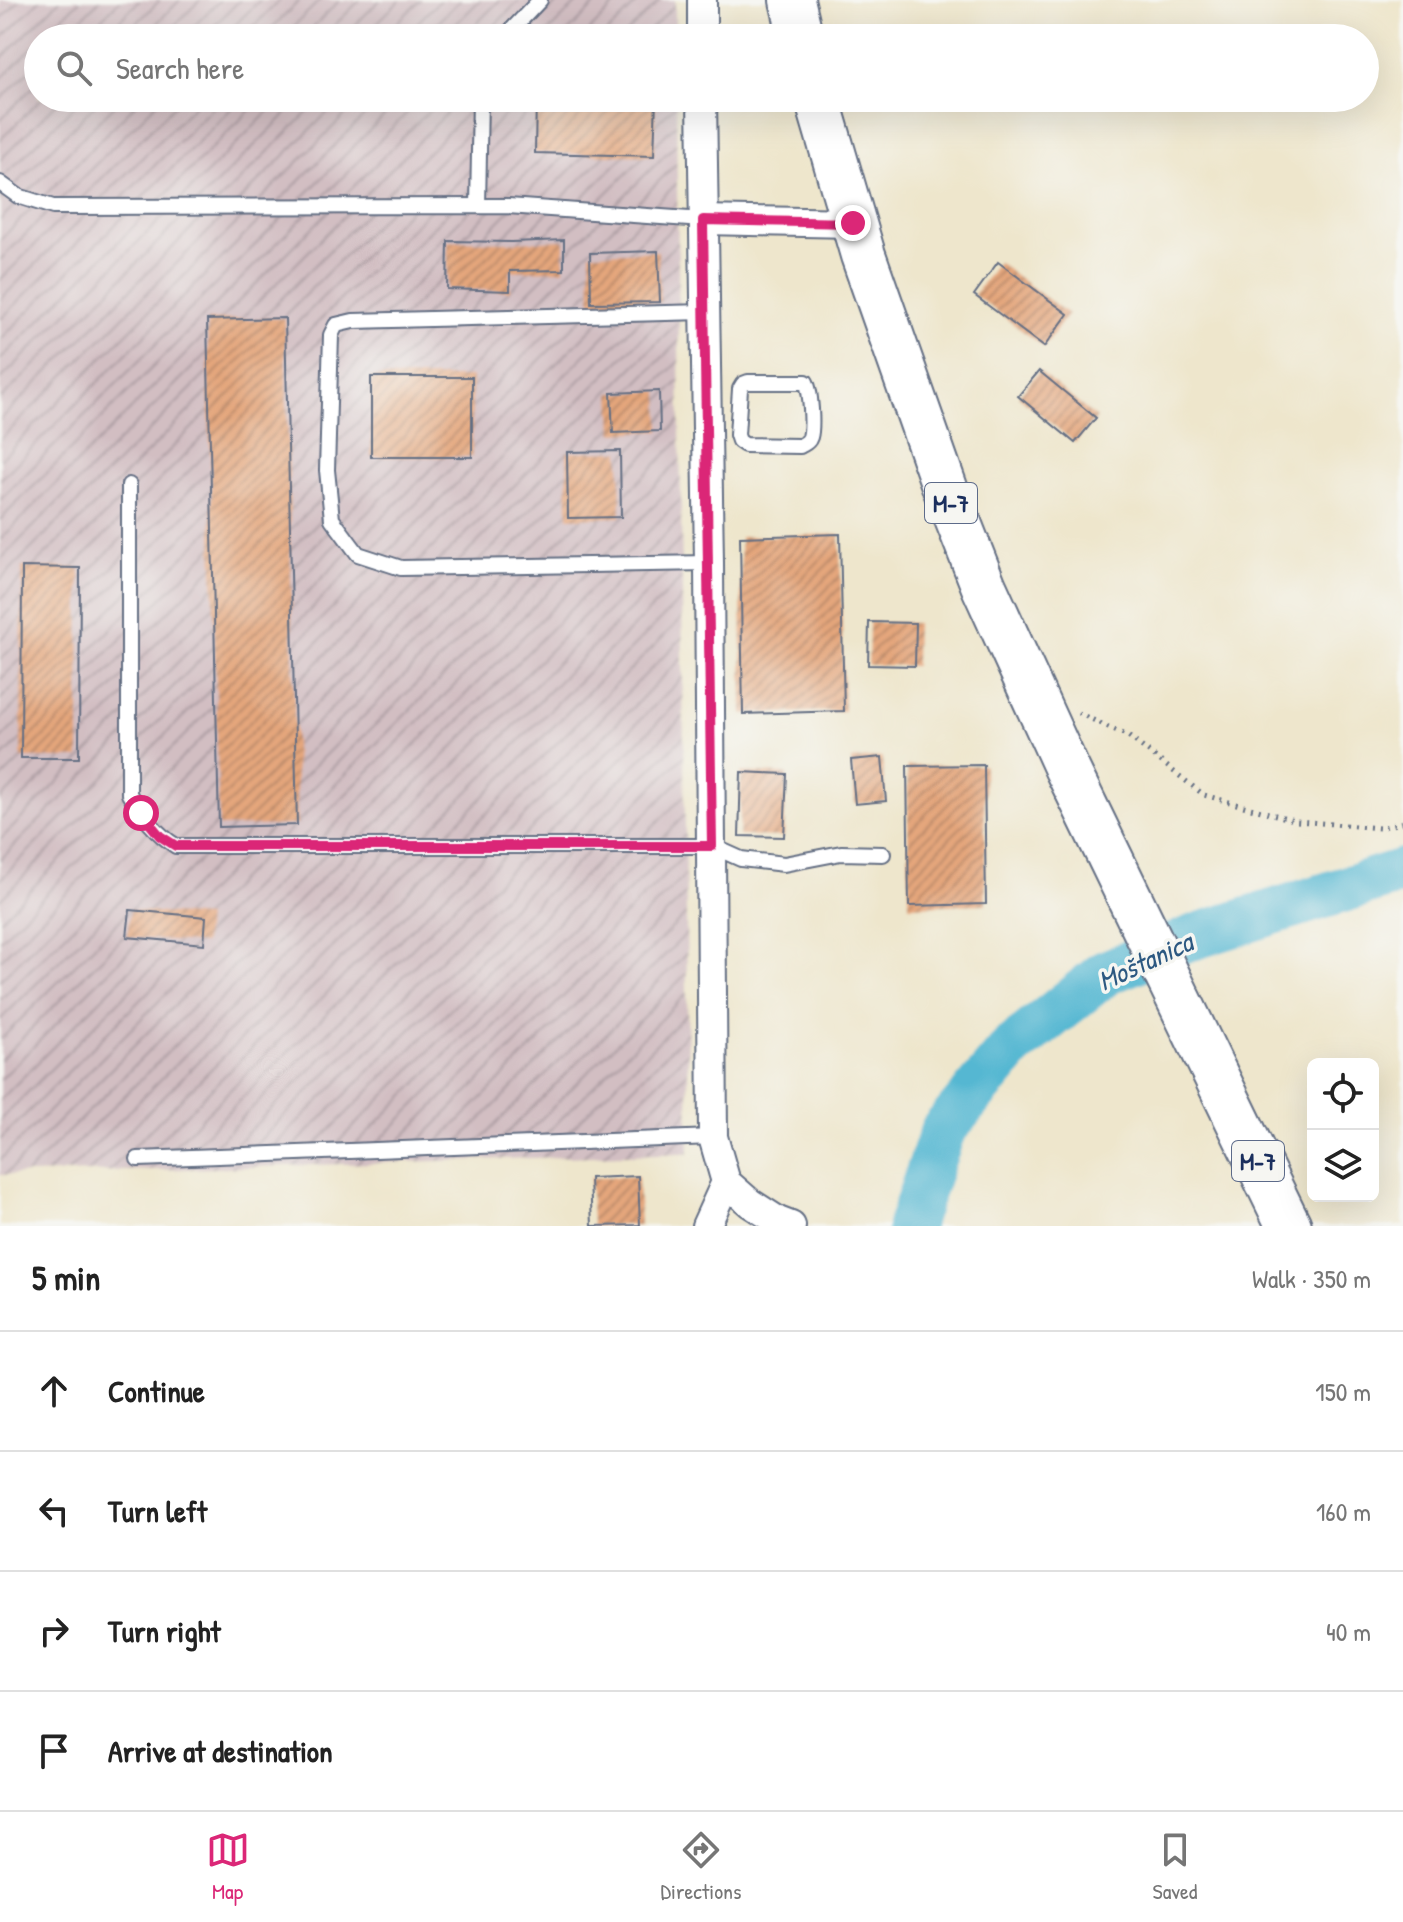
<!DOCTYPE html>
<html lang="en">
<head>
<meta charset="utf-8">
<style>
  body { margin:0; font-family:"Patrick Hand",sans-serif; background:#f6f6f6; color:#222 }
  .controls { position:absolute; right:24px; bottom:24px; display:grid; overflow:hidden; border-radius:12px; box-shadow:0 8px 32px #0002 }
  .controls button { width:72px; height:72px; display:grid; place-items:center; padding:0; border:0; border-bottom:2px solid #e0e0e0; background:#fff; color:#222; font:40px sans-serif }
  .stop { position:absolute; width:24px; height:24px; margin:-18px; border:6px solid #db2777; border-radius:50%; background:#fff }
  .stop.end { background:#db2777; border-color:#fff; box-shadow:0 2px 8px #0008 }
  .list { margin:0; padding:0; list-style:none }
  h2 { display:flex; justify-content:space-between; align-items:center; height:104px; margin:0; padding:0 32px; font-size:34px }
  h2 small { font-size:26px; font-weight:400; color:#767676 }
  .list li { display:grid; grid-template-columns:52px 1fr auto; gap:24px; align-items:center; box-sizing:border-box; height:120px; padding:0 32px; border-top:2px solid #e0e0e0 }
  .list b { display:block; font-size:30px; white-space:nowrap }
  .list em { font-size:26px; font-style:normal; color:#767676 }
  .icon { flex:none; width:44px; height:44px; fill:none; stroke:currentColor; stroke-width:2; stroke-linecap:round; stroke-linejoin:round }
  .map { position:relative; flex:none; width:1403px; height:1226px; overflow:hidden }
  .search { position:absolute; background:#fff; box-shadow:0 8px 32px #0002; left:24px; right:24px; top:24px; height:88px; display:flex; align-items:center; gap:20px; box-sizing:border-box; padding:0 28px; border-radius:44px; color:#767676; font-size:30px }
  .sheet { height:584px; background:#fff }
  nav { display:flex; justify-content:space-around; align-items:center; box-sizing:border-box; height:112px; border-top:2px solid #e0e0e0; background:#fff; font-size:22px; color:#767676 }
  nav a { display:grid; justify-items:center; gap:4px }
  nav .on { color:#db2777 }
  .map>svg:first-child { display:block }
  .industrial { fill:url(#industrial-furrows) }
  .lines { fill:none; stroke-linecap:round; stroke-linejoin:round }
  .river { stroke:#54b7d2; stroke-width:46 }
  .building { fill:url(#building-hatch) }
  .service-casing { stroke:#656f84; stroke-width:18 }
  .minor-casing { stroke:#656f84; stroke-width:32 }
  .primary-casing { stroke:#656f84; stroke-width:48 }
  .path { stroke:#656f84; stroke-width:5; stroke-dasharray:2 6; stroke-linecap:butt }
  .service { stroke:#fff; stroke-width:14 }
  .minor { stroke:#fff; stroke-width:28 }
  .primary { stroke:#fff; stroke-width:44 }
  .route { stroke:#db2777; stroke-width:10 }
  .labels { text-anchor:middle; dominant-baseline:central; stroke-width:7; stroke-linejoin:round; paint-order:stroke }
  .shield { fill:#f6f6f2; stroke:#5d6b8a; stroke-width:2 }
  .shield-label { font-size:24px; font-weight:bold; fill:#1b2f5e }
  .water-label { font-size:28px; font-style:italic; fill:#2c5881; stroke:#f6f6f2 }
</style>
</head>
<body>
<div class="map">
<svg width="1403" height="1226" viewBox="0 0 1403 1226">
  <defs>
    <pattern id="industrial-furrows" width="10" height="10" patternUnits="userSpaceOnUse" patternTransform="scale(2)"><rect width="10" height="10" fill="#d2bec2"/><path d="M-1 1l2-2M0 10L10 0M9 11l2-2" fill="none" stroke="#aa9ba1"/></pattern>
    <pattern id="building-hatch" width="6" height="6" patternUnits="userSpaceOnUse" patternTransform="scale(2)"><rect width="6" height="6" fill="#e4a67c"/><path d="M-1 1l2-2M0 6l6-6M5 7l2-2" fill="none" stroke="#b88869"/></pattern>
  </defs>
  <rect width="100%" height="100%" fill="#f6f6f2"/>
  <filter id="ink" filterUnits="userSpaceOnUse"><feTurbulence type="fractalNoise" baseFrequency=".0125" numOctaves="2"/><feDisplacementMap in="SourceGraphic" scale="16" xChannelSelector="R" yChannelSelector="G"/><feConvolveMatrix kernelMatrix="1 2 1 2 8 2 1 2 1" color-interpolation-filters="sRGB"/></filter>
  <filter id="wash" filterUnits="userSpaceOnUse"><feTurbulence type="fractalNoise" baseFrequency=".006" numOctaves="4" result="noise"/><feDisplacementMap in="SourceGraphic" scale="32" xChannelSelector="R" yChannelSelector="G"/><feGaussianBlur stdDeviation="1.8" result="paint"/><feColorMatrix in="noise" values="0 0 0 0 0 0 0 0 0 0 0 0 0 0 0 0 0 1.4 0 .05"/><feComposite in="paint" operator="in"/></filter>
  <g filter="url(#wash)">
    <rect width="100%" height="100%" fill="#eee6cc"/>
    <!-- industrial -->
    <path class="industrial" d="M0 0H675V38H38V98H676L689 1153 0 1175Z"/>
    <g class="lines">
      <!-- river -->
      <path class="river" d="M910 1226 943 1130 1013 1047 1105 973 1197 936 1403 871"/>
    </g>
    <g id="blocks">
      <!-- building -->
      <g class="building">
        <path d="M536 98H656L654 156 535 153Z"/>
        <path d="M564 240V270L510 271V291L447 289 448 241 511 242Z"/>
        <path d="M658 251 660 302 591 303 590 253Z"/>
        <path d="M998 262 1068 314 1044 347 974 295Z"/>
        <path d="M285 318 297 825 219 827 207 320Z"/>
        <path d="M1039 371 1096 418 1075 443 1018 396Z"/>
        <rect x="371" y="377" width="101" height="80"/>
        <path d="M659 391 660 431 613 433 611 393Z"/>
        <path d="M620 451 621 517 568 518 567 452Z"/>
        <path d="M840 534 844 711 743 714 740 537Z"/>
        <path d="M22 567 80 568 79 758H21Z"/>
        <path d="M869 622 916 623 915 666 868 665Z"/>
        <path d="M882 757 886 801 855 804 851 760Z"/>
        <path d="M984 765 986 904 909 906 907 766Z"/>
        <path d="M741 772 787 774 784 837 739 836Z"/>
        <path d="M130 910 206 917 204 944 127 937Z"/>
        <path d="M638 1176 640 1225 592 1226 590 1178Z"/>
      </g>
    </g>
  </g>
  <g filter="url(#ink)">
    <use href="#blocks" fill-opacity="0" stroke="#656f84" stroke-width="2"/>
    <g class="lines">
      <defs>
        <g id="service">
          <path d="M504 38 540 0"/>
          <path d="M0 183 18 196 53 207 508 206 703 220"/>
          <path d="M478 206 480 98"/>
          <path d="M705 312 353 321 336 325 331 335 327 470 332 519 358 554 401 568 709 563"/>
          <path d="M748 382H806C811 391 813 427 810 437 808 443 805 443 800 446L745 445 739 441 737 435 740 389 743 384Z"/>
          <path d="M129 485V794C142 815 155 833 176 846H712L741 859 784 864 841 853 883 854"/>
          <path d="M138 1159 713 1137"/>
        </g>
        <g id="minor">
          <path d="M702 0V38"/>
          <path d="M702 98 709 563 713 1137 726 1182 750 1203 778 1221 791 1226"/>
          <path d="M703 220 853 223"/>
          <path d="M706 1226 726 1182"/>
        </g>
        <g id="primary">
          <path d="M792 0 801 38"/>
          <path d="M817 98 863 255 945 488 984 587 1067 769 1289 1226"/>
        </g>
      </defs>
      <!-- service casing -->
      <use href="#service" class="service-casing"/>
      <!-- minor casing -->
      <use href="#minor" class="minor-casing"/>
      <!-- primary casing -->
      <use href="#primary" class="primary-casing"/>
      <!-- path -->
      <path class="path" d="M1078 713 1128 736 1204 795 1297 821 1380 828 1403 822"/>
      <!-- service -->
      <use href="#service" class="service"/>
      <!-- minor -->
      <use href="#minor" class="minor"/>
      <!-- primary -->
      <use href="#primary" class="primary"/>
    </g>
  </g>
  <g class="lines" filter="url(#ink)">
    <!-- route -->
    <path class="route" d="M141 813 160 836 176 846H712L703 220 853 223"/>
  </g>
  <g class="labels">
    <!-- shield labels -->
    <g class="shield">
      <rect x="925" y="483" width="52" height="40" rx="6"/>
      <rect x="1232" y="1141" width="52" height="40" rx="6"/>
    </g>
    <g class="shield-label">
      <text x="951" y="503">M-7</text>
      <text x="1258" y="1161">M-7</text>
    </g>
    <!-- water labels -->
    <g class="water-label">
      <text transform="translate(1145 961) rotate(-25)">Moštanica</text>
    </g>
  </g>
</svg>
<div class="controls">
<button><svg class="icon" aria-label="locate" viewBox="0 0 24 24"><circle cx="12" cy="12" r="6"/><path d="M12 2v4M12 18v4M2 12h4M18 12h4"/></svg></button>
<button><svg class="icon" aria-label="layers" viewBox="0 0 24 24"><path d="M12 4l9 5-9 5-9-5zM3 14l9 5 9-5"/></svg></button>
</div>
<div class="stop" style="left:141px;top:813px"></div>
<div class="stop end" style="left:853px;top:223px"></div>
<div class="search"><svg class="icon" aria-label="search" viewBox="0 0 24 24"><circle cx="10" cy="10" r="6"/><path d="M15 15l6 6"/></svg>Search here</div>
</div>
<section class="sheet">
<h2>5 min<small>Walk · 350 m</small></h2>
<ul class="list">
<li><svg class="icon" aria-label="ahead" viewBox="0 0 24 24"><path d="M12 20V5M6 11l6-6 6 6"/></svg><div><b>Continue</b></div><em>150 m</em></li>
<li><svg class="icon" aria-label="left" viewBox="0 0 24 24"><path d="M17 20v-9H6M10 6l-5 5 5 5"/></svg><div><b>Turn left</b></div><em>160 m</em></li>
<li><svg class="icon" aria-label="right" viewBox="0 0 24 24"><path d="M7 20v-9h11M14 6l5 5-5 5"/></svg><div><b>Turn right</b></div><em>40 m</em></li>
<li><svg class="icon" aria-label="arrive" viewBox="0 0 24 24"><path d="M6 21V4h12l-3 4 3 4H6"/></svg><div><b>Arrive at destination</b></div></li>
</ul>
</section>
<nav>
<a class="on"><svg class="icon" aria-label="map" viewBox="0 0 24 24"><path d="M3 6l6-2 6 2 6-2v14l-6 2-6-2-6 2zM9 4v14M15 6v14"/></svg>Map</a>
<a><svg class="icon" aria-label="directions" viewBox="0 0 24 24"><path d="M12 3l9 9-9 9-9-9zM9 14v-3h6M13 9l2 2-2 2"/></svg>Directions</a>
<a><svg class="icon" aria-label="saved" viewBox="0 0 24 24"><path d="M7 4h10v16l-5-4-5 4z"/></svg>Saved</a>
</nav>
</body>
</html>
